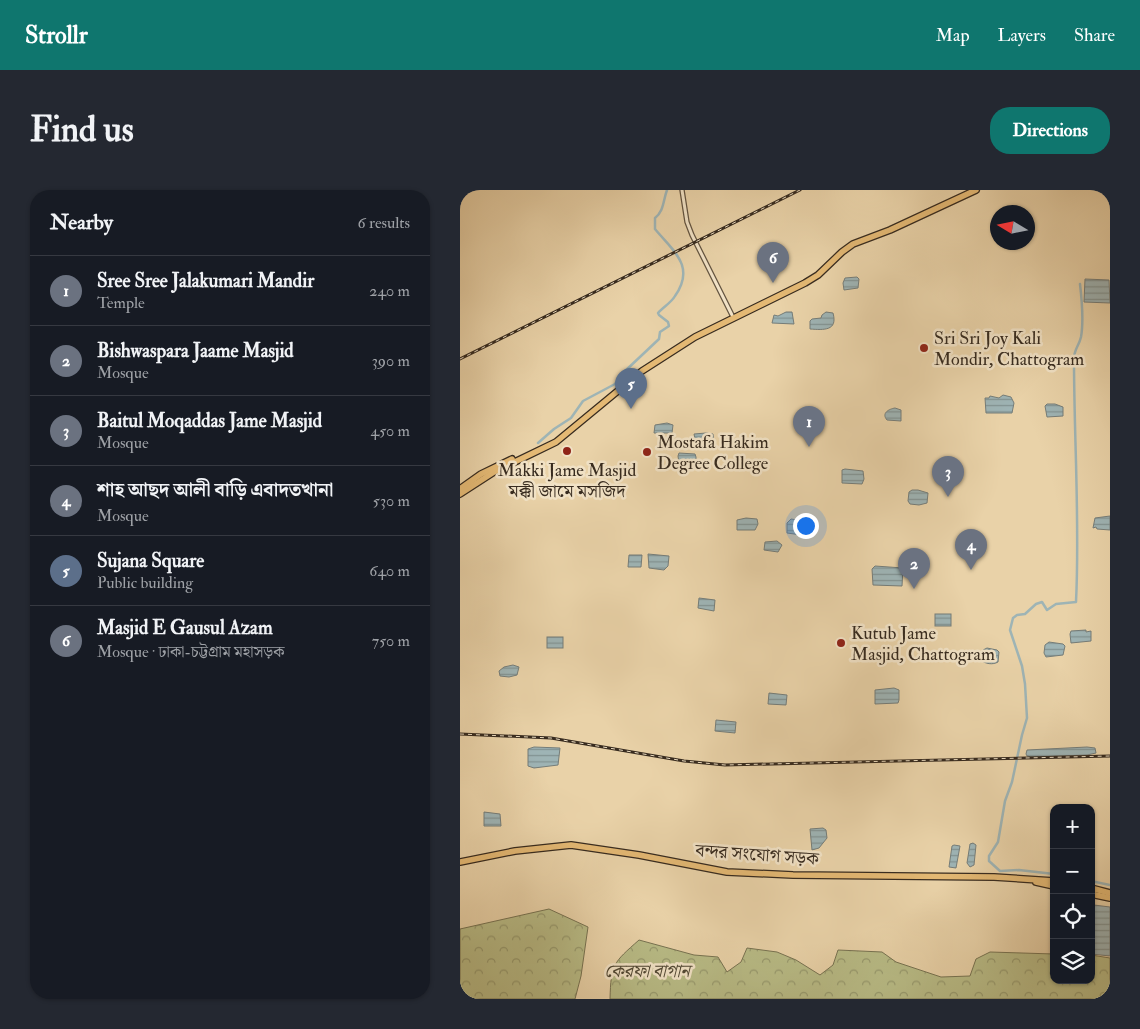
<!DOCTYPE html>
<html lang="en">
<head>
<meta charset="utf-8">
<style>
  body { margin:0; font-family:"IM FELL Double Pica","Noto Serif Bengali",serif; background:#242831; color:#f1f3f6 }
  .controls { position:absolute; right:15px; bottom:15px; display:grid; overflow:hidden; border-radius:10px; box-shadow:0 1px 4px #0004 }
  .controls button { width:45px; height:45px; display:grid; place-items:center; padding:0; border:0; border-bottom:1px solid #363941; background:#171b24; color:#f1f3f6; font:25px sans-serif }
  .compass { position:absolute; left:530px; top:15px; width:45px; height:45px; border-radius:50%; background:#171b24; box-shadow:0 1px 4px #0004; rotate:280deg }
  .you { position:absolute; left:345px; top:335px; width:18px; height:18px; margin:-12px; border:4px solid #fff; border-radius:50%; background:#1a73e8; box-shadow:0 0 0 8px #1a73e833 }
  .badge { display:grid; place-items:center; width:32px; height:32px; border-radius:50%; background:#0f766e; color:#fff; font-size:16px; font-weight:700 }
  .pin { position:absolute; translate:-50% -41px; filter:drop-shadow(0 1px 2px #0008) }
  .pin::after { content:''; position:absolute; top:26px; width:18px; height:15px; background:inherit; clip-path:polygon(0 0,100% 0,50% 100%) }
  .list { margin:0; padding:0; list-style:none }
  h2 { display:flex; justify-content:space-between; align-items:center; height:65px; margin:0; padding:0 20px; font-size:21px }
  h2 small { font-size:16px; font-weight:400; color:#9ea1a6 }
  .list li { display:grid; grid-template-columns:32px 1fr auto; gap:15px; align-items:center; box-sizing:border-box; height:70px; padding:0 20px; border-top:1px solid #363941 }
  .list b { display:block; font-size:19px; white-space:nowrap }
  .list p { margin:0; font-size:16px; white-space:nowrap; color:#9ea1a6 }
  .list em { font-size:16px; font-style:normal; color:#9ea1a6 }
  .icon { flex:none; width:28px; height:28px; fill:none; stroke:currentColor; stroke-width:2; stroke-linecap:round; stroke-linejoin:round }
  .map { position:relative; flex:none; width:650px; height:809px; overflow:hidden; border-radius:20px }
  header { display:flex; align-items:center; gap:30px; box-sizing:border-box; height:70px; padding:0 25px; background:#0f766e; color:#fff }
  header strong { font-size:24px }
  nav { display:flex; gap:28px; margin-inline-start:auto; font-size:18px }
  .intro { display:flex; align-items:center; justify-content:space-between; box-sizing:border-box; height:120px; padding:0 30px }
  h1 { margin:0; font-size:35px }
  .button { padding:12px 22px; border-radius:20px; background:#0f766e; color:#fff; font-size:18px; font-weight:700 }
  main { display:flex; gap:30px; padding:0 30px }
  aside { flex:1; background:#171b24; border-radius:20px; box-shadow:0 1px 4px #0004 }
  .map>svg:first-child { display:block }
  .forest { fill:url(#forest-crowns); stroke:#787352 }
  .water { fill:url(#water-rules); stroke:#757d79 }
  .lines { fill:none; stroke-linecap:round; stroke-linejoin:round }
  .canal { stroke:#9eb4b5; stroke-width:2.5 }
  .minor-casing { stroke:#645541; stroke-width:5.5 }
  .highway-casing { stroke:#372b1f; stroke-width:8 }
  .minor { stroke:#f1e2c6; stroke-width:3 }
  .highway { stroke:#e4b974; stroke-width:5.5 }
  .rail-casing { stroke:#372b1f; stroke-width:3 }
  .rail { stroke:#f1e2c6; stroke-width:1; stroke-dasharray:4; stroke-linecap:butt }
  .poi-dot { fill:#8f2418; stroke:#f1e2c6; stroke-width:2 }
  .labels { text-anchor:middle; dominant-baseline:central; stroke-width:5; stroke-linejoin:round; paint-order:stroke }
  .poi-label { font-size:18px; fill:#372b1f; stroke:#f1e2c6; text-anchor:start }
  .street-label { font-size:18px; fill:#372b1f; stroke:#f1e2c6 }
  .park-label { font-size:18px; font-style:italic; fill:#514834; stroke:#f1e2c6 }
</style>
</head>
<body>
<header>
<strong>Strollr</strong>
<nav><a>Map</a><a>Layers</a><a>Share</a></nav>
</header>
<div class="intro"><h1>Find us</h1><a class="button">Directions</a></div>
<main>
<aside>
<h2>Nearby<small>6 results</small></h2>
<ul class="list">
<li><span class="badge" style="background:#6b7280">1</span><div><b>Sree Sree Jalakumari Mandir</b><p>Temple</p></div><em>240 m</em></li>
<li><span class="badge" style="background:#6b7280">2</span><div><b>Bishwaspara Jaame Masjid</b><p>Mosque</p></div><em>390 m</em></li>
<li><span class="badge" style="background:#6b7280">3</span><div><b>Baitul Moqaddas Jame Masjid</b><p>Mosque</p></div><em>450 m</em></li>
<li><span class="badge" style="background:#6b7280">4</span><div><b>শাহ আছদ আলী বাড়ি এবাদতখানা</b><p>Mosque</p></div><em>530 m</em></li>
<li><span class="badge" style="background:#5c6f8a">5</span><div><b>Sujana Square</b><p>Public building</p></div><em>640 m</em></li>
<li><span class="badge" style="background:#6b7280">6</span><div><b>Masjid E Gausul Azam</b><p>Mosque · ঢাকা-চট্টগ্রাম মহাসড়ক</p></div><em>750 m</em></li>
</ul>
</aside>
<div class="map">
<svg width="650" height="809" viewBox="0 0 650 809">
  <defs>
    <pattern id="forest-crowns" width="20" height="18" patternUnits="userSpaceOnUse" patternTransform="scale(1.25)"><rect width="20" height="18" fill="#b8bb86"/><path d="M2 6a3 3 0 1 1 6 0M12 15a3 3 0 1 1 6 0" fill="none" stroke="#96986d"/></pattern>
    <pattern id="water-rules" width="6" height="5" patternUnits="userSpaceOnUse" patternTransform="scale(1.25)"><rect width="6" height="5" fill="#9eb4b5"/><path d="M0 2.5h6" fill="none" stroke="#829393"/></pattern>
  </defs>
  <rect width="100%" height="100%" fill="#e9d2a8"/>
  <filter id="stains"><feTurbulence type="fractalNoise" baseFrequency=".004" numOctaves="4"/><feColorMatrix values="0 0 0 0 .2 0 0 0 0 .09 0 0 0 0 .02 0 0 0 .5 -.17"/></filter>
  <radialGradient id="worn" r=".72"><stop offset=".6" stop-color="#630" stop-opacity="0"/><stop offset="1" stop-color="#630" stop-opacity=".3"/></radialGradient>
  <!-- forest -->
  <g class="forest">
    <path d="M89 719 128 737 121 786 115 809H0V739Z"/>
    <path d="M179 750 234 765 258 767 267 782 281 772 287 758 317 762 336 770 360 785 373 775 378 760 422 762 436 772 481 787 510 786 516 769 530 762 594 764V790H631V765L650 768V809H150C151 774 153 773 179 750Z"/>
  </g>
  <!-- water -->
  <g class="water">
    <path d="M397 87 399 89 398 98 384 100 383 93 385 88Z"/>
    <path d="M625 89 649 90 650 113 624 112Z"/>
    <path d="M326 122H332L334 134 312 133 314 125 318 126Z"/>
    <path d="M366 122 373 123C378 141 364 140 350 139V131L352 129 361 128 362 125Z"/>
    <path d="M543 205 551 207 554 213 552 223H526L525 208H529L530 206 539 208Z"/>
    <path d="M587 214H595L603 217V226L587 227 585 216Z"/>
    <path d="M435 218 441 220V231L427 230C421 223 429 219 435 218Z"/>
    <path d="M207 233 213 235 212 243H194L195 235Z"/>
    <path d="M246 243 253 244 254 255 236 253 234 244Z"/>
    <path d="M219 263 235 264 236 267V271L233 273H219L218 266Z"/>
    <path d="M385 279 403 281 404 289 402 294 382 293V280Z"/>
    <path d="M458 300 468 303 467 313 459 315 450 314 448 311 449 302 452 300Z"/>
    <path d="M650 326V340L637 339 636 337 633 338 635 328Z"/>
    <path d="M286 328 297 329 298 334 295 340H277V330Z"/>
    <path d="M331 329 351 332 349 346 327 343V333Z"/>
    <path d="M317 351 322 355 318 362 304 360 305 352Z"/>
    <path d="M188 364 209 366 208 376 204 380 189 378Z"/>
    <path d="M169 365H182L181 377H168Z"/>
    <path d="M415 376 443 378 442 396 413 395 412 379Z"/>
    <path d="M239 408 255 410 254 421 238 418Z"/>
    <rect x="475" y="424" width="16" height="12"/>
    <path d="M626 440V442L631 441V451L611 453 610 444 611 441Z"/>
    <rect x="87" y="447" width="16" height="11"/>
    <path d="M589 452 603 454 605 456 603 465 586 467 584 463 585 455Z"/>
    <path d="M527 458 537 460 539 462 538 472C533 475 525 474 521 470L523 460Z"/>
    <path d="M53 475 59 477 57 485 49 487 40 486 39 481 44 477Z"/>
    <path d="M434 498 439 500V510L438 513 415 514V500Z"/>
    <path d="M309 503 327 505 326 515 308 514Z"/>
    <path d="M256 530 276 532 275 543 255 541Z"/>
    <path d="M74 557 100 558 98 575 74 578 68 576V559Z"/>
    <path d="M627 557 635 558 636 563 627 565 572 567 567 566 566 564 567 560Z"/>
    <path d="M24 622 40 624 41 636H24Z"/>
    <path d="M363 638 366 640 367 648 359 658 352 660 350 639Z"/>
    <path d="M513 653 516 655 514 675 510 677 507 673 510 654Z"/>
    <path d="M494 655 500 656 496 678 489 677 492 656Z"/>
    <path d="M634 715 650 717V766L631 764V727Z"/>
  </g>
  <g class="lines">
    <!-- canal -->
    <g class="canal">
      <path d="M78 253 94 239 111 228 123 211 155 194 164 182 199 149 200 142 209 136 208 132 199 125 198 123C203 117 211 113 215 106 236 76 213 61 195 39V28C204 21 203 11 207 0"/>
      <path d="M594 684 559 680 540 681 529 671V666L538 652 545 611 552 592 562 545 567 528 565 494 562 476 550 440 553 428 557 425 565 424 576 414 582 412 587 420 596 414 616 412C620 331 614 251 614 169 614 159 619 156 621 147 624 130 622 111 620 94"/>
      <path d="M631 691 650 695"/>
    </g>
    <defs>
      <path id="minor" d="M222 0 227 32 232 45 272 125"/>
      <g id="highway">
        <path d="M0 299 21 284 52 269"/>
        <path d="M0 304 34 282 96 252 182 181 235 147 345 93 358 85 382 62 393 54 430 40 516 0"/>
        <path d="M0 672 55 661 111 655 179 665 267 682 333 685 534 687 594 691"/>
        <path d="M576 692 594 696"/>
        <path d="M631 698 650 703"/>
        <path d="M631 704 650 708"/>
      </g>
    </defs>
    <!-- minor casing -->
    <use href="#minor" class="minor-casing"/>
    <!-- highway casing -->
    <use href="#highway" class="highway-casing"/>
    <!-- minor -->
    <use href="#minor" class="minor"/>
    <!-- highway -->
    <use href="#highway" class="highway"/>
    <defs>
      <g id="rail">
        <path d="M0 169 340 0"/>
        <path d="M0 544 91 548 224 571 265 575 650 566"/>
      </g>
    </defs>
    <!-- rail casing -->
    <use href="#rail" class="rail-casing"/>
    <!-- rail -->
    <use href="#rail" class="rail"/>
  </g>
  <!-- markers -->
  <g class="poi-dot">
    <circle cx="464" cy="158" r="5"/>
    <circle cx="107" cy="261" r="5"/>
    <circle cx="187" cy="262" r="5"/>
    <circle cx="381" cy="453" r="5"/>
  </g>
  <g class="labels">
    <!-- poi labels -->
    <g class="poi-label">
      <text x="474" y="148">Sri Sri Joy Kali<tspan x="474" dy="21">Mondir, Chattogram</tspan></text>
      <text x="197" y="252">Mostafa Hakim<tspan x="197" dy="21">Degree College</tspan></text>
      <text x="107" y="280" text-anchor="middle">Makki Jame Masjid<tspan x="107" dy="21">মক্কী জামে মসজিদ</tspan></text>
      <text x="391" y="443">Kutub Jame<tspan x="391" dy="21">Masjid, Chattogram</tspan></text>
    </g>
    <!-- street labels -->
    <g class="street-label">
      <text transform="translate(297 665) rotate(4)">বন্দর সংযোগ সড়ক</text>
    </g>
    <!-- park labels -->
    <g class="park-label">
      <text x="187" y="781">কেরফা বাগান</text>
    </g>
  </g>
  <rect width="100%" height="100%" filter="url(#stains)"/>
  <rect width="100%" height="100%" fill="url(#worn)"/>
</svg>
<div class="controls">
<button>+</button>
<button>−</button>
<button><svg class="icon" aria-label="locate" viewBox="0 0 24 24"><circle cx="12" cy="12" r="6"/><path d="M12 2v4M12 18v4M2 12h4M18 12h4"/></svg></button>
<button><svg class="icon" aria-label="layers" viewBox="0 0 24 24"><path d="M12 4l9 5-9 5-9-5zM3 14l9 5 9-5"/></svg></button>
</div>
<svg class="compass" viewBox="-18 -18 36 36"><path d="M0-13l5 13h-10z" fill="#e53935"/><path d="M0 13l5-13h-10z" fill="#9ea1a6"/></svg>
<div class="you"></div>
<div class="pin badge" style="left:349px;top:257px;background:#6b7280">1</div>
<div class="pin badge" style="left:454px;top:399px;background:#6b7280">2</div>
<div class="pin badge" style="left:488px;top:307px;background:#6b7280">3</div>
<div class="pin badge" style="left:511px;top:380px;background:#6b7280">4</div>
<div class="pin badge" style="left:171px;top:219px;background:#5c6f8a">5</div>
<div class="pin badge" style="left:313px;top:93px;background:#6b7280">6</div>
</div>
</main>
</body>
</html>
